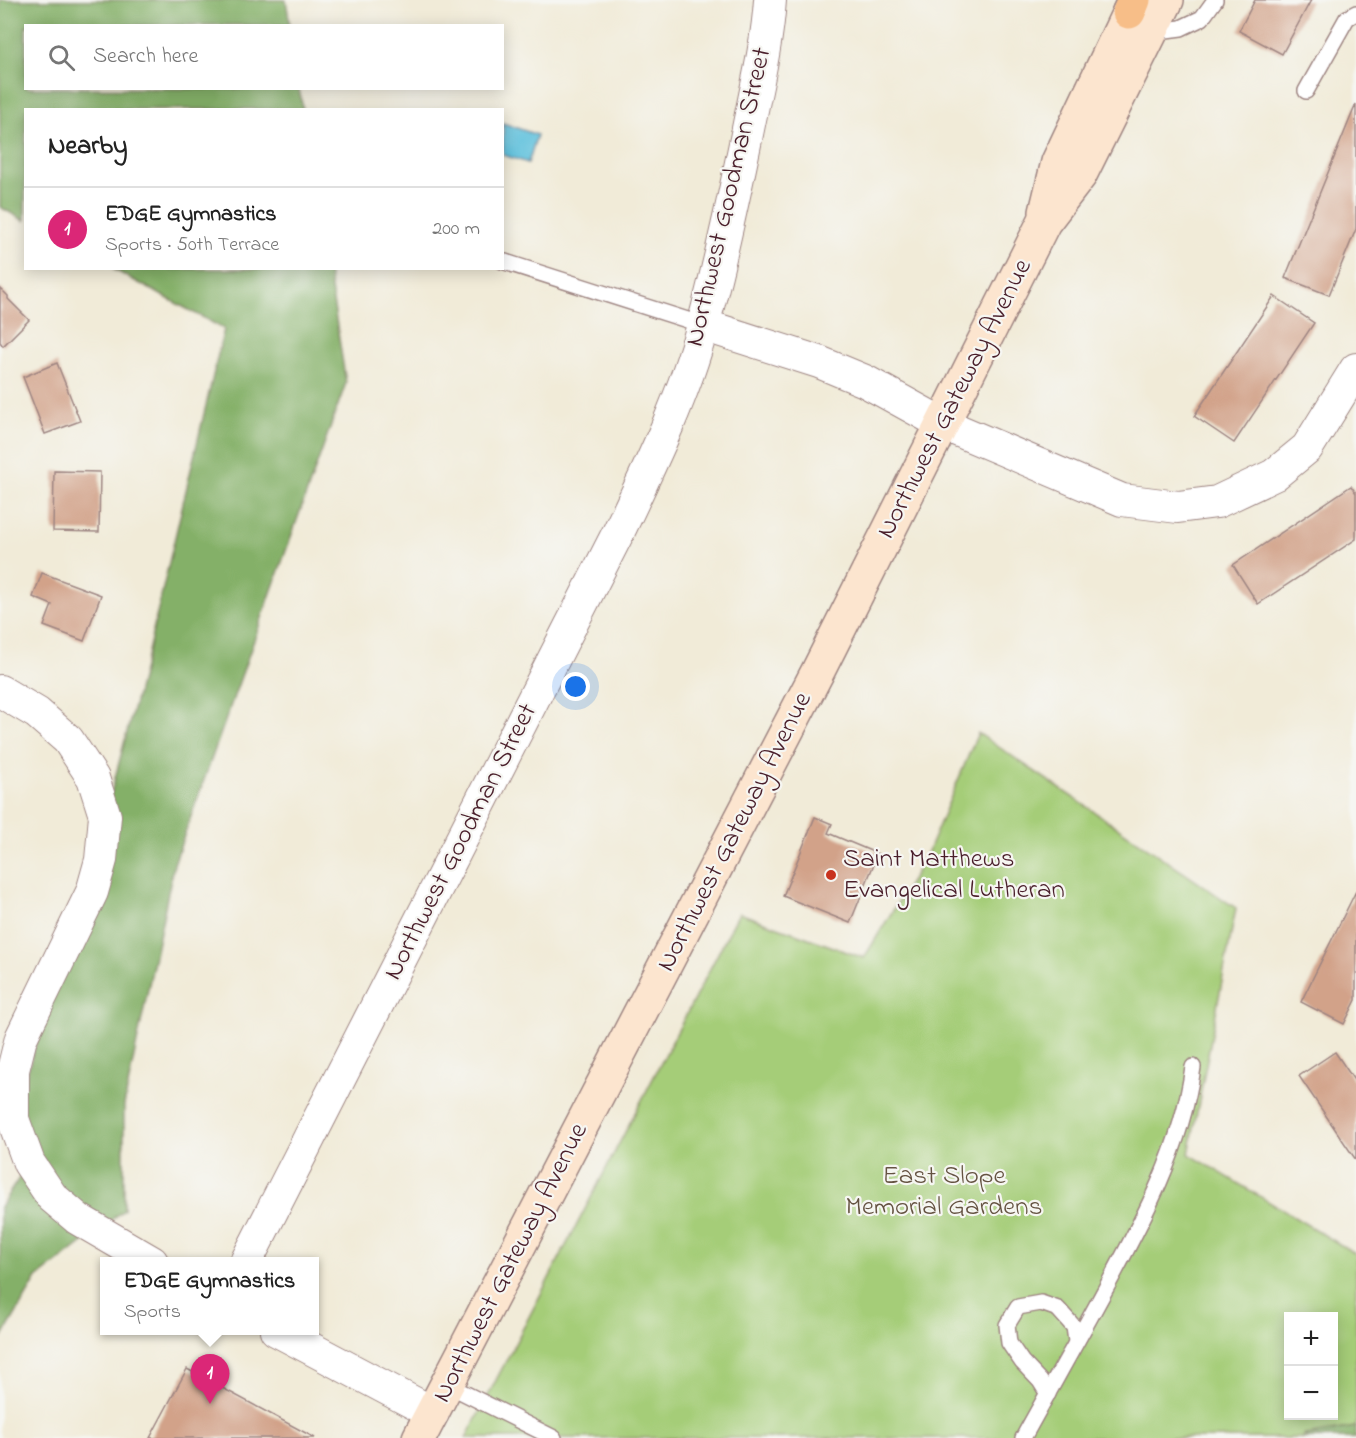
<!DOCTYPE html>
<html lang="en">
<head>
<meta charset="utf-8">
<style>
  body { margin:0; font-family:"Indie Flower",sans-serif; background:#f6f6f6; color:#222 }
  .controls { position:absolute; right:18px; bottom:18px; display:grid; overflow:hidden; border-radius:0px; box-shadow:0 3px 15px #0003 }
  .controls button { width:54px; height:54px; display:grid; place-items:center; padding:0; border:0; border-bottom:2px solid #e0e0e0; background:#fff; color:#222; font:30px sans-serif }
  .you { position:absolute; left:576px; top:687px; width:21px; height:21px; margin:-15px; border:4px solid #fff; border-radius:50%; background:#1a73e8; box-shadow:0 0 0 9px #1a73e833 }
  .badge { display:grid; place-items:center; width:39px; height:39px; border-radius:50%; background:#db2777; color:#fff; font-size:20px; font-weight:700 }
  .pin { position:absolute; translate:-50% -50px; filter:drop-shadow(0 2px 3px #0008) }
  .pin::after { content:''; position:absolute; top:32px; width:21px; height:18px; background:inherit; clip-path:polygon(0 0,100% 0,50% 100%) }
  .popup { position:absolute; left:100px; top:1257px; width:219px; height:78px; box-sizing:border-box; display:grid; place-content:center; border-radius:0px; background:#fff; filter:drop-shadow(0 2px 4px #0005); font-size:20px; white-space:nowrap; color:#767676 }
  .popup b { font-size:22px; color:#222 }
  .popup::after { content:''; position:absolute; left:50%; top:100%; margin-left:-12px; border:12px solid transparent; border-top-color:#fff }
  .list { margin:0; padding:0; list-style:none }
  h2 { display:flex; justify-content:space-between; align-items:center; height:78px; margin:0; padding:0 24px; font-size:26px }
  h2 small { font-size:20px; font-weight:400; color:#767676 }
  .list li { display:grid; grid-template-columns:39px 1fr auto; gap:18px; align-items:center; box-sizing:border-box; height:84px; padding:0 24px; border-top:2px solid #e0e0e0 }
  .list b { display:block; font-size:22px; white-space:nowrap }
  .list p { margin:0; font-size:20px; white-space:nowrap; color:#767676 }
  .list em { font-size:20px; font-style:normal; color:#767676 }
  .icon { flex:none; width:33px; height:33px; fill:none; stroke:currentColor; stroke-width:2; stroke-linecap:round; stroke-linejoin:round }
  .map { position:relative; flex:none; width:1356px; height:1438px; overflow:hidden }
  .search { position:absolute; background:#fff; box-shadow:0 3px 15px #0003; left:24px; top:24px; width:480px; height:66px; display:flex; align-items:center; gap:15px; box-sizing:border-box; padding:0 21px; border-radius:0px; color:#767676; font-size:22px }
  .panel { position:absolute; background:#fff; box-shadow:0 3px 15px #0003; left:24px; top:108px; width:480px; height:162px; border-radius:0px }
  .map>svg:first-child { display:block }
  .green { fill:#a5cd78; stroke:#787652; stroke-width:1.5; fill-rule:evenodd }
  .forest { fill:#84b068; stroke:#67684a; stroke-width:1.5 }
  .water { fill:#5fc1dd; stroke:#547084; stroke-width:1.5 }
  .building { fill:#d2a289 }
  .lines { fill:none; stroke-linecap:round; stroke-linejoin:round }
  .lane-casing { stroke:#9e8582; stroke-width:18 }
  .street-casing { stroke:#9e8582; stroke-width:34 }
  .secondary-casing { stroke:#9e8582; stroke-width:36 }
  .highway-casing { stroke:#9e8582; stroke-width:36 }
  .lane { stroke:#fff; stroke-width:15 }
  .street { stroke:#fff; stroke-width:32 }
  .secondary { stroke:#fce5cf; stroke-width:33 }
  .highway { stroke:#f7be88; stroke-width:33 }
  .poi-dot { fill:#c8321e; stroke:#f6f6f2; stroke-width:2 }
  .labels { text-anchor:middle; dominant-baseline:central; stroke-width:4.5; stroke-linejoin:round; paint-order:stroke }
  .street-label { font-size:27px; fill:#4a1f2b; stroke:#f6f6f2 }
  .poi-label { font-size:27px; fill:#4a1f2b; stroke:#f6f6f2; text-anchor:start }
  .park-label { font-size:27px; fill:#655342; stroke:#f6f6f2 }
</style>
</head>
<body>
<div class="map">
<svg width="1356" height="1438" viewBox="0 0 1356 1438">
  <rect width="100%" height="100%" fill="#f6f6f2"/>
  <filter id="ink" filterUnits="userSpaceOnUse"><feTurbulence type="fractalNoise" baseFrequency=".0167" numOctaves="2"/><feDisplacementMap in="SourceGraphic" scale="12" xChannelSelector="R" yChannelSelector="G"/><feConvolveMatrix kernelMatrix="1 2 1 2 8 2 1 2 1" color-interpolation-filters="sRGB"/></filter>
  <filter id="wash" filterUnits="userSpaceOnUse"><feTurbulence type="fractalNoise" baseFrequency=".008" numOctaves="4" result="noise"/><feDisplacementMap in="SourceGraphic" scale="24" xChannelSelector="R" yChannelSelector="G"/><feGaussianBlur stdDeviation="1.35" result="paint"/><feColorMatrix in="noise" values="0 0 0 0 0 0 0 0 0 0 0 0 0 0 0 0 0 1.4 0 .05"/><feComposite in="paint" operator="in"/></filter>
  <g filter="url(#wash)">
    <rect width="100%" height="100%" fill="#f1ebd8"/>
    <!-- green -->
    <path class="green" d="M978 733 1236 908 1189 1154 1356 1254V1427L1304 1435 1303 1438H466L739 913 864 958 926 856ZM1288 1316H1334V1416H1288Z"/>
    <!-- forest -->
    <g class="forest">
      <path d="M0 0H286L290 25 26 26V88L299 89 303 109 26 110 25 221 0 207Z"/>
      <path d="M113 269H328L346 383 174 864 124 1105V1210L37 1278 0 1341V1207L29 1163 13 1119 105 816 147 656 224 329Z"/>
      <path d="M1356 1427V1438H1303L1304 1436Z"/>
    </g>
    <!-- water -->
    <path class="water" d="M503 123 537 135 528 163 503 155Z"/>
    <g id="blocks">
      <!-- building -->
      <g class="building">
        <path d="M1255 0H1311L1282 54 1239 31Z"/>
        <path d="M1356 104V229L1329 295 1285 278Z"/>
        <path d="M0 288 8 296V299L29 320 3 346 0 342Z"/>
        <path d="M1274 296 1314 323 1234 443 1194 416Z"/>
        <path d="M57 363 80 421 45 434 23 377Z"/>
        <path d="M54 471 100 472 99 532 53 531Z"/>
        <path d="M1351 486 1356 493V539L1258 604 1233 565Z"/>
        <path d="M42 573 101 595 84 641 44 626 52 605 33 597Z"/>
        <path d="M815 817 832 824 828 833 878 854 850 923 783 896Z"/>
        <path d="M1356 891V1000L1344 1024 1301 1002Z"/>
        <path d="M1335 1052 1356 1083V1160L1299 1076Z"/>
        <path d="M187 1369 315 1438H150Z"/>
      </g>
    </g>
  </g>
  <g filter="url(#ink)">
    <use href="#blocks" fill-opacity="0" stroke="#9e8582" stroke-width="1.5"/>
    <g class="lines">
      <defs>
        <g id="lane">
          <path d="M1151 32 1181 28 1202 18 1215 0"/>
          <path d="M1306 91 1347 18 1356 13"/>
          <path d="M502 261 703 325"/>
          <path d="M448 1385 554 1438"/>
          <path d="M1048 1394 1040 1381 1022 1362 1009 1343 1007 1325 1018 1307 1041 1303 1058 1309 1074 1327 1076 1341"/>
          <path d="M1023 1438C1050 1389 1078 1340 1105 1290 1143 1220 1182 1148 1193 1067"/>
        </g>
        <g id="street">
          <path d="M703 325 819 362 865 381 943 424 1122 500 1178 507 1217 502 1274 475 1307 448 1356 369"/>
          <path d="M0 691 37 713 68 740 93 778 105 816 101 860 92 892 21 1038 13 1070V1119L29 1163 52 1197 78 1219 152 1262"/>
          <path d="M246 1262 619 531C651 464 684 396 703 325 720 264 733 201 746 139 755 93 767 46 770 0"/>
          <path d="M276 1330 433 1413"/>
        </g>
        <g id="secondary">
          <path d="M1046 212 1058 162 1129 12"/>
          <path d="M419 1438 818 671 1044 222 1080 175 1167 0"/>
        </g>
        <path id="highway" d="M1129 12 1134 0"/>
      </defs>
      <!-- lane casing -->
      <use href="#lane" class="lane-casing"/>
      <!-- street casing -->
      <use href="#street" class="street-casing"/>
      <!-- secondary casing -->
      <use href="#secondary" class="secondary-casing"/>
      <!-- highway casing -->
      <use href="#highway" class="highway-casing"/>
      <!-- lane -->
      <use href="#lane" class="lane"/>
      <!-- street -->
      <use href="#street" class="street"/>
      <!-- secondary -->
      <use href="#secondary" class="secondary"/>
      <!-- highway -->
      <use href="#highway" class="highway"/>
    </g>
  </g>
  <!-- markers -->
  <circle class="poi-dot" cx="831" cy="875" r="6"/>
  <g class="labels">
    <!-- street labels -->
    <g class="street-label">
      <text transform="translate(729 197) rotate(-77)">Northwest Goodman Street</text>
      <text transform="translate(955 399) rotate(-63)">Northwest Gateway Avenue</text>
      <text transform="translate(735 832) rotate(-63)">Northwest Gateway Avenue</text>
      <text transform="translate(461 842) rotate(-63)">Northwest Goodman Street</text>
      <text transform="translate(511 1263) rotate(-63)">Northwest Gateway Avenue</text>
    </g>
    <!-- poi labels -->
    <g class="poi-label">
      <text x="843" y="859">Saint Matthews<tspan x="843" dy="31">Evangelical Lutheran</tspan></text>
    </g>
    <!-- park labels -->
    <g class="park-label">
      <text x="944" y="1176">East Slope<tspan x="944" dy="31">Memorial Gardens</tspan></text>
    </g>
  </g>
</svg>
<div class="controls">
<button>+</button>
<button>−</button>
</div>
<div class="you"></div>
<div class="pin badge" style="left:210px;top:1404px">1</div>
<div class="popup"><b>EDGE Gymnastics</b>Sports</div>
<div class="search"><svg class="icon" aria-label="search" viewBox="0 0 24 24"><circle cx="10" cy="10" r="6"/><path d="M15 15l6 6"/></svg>Search here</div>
<section class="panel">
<h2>Nearby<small></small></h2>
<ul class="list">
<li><span class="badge">1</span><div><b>EDGE Gymnastics</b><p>Sports · 50th Terrace</p></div><em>200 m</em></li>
</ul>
</section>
</div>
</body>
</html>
